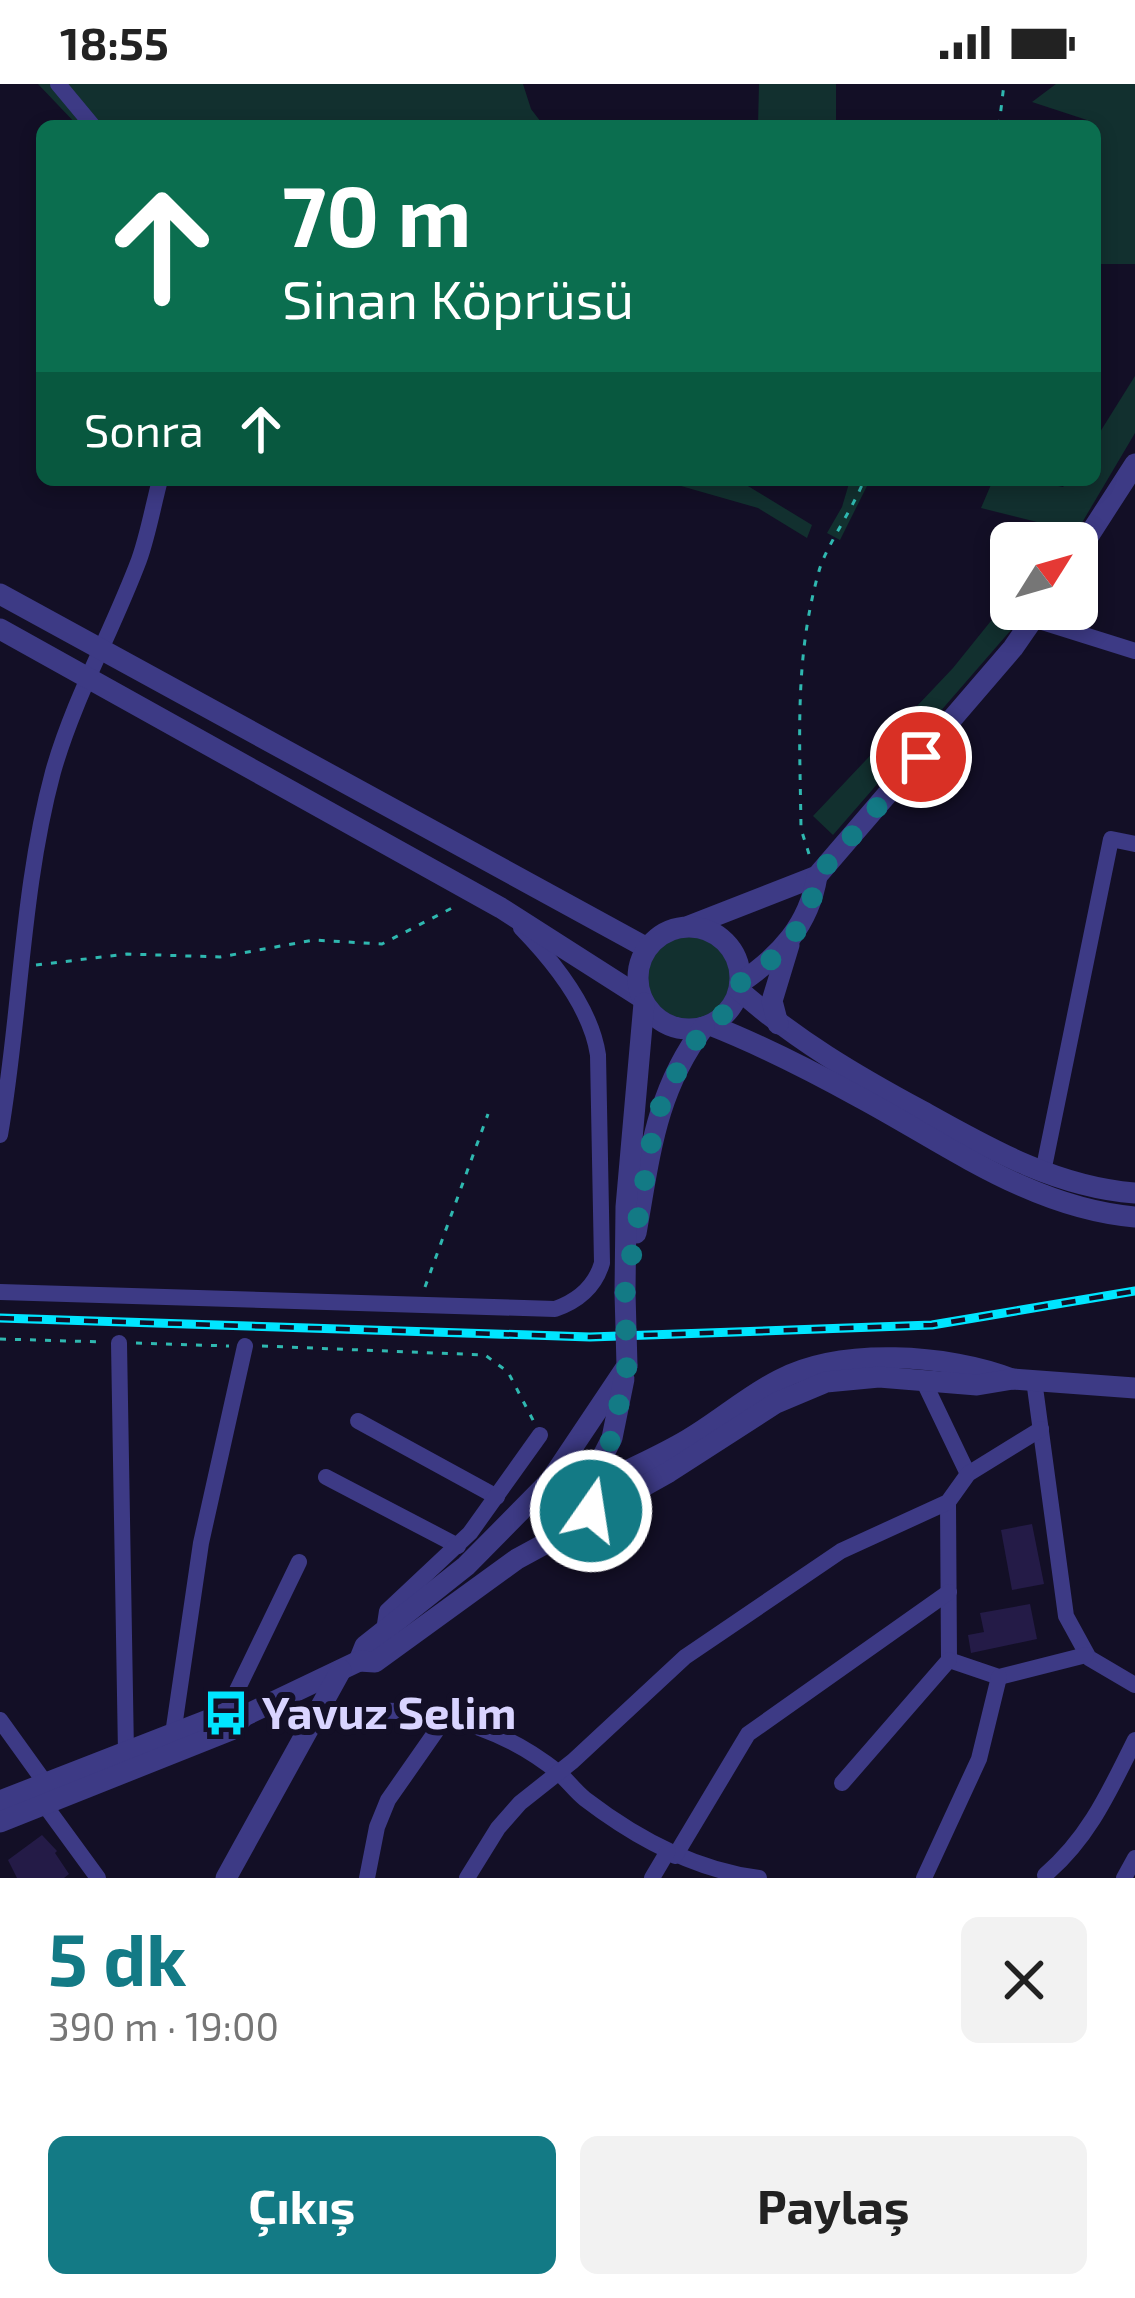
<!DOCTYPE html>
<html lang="tr">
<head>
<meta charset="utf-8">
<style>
  body { margin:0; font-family:"Exo 2",sans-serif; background:#f2f2f2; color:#222; height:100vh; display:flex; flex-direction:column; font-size:45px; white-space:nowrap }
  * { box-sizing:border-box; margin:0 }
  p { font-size:39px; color:#767676 }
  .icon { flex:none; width:66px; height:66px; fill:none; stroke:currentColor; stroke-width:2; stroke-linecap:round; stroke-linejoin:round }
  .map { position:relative; height:1794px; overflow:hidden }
  .details { display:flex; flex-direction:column; background:#fff; flex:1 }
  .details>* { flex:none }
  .banner { position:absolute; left:36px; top:36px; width:1065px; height:366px; border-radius:18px; box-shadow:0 6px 18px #0003; background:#0b6e4f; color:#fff; overflow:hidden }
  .needle { width:78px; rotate:53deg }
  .tools { position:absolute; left:990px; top:438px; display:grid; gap:24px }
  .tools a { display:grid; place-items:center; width:108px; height:108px; border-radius:18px; background:#fff; box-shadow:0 6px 18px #0003; font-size:60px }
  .pin { position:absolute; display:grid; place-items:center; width:102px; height:102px; color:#fff; margin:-51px; border:6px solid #fff; border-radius:50%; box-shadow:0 3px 12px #0007 }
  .me { position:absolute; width:132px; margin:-66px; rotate:13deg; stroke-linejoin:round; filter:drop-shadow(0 0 9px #0008) }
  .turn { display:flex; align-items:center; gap:42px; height:252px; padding:0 48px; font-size:54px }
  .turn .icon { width:156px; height:156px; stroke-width:2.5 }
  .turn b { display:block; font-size:84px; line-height:102px }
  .then { display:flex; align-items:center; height:114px; padding:0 48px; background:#0003; gap:24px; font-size:45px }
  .round { display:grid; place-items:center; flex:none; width:126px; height:126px; border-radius:18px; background:#f2f2f2 }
  .summary { display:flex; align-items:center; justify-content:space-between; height:204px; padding:0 48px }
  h1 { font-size:72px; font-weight:700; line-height:90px; color:#137a85 }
  .primary-button { display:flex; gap:24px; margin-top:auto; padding:24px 48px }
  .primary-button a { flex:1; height:138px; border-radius:18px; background:#137a85; color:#fff; font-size:48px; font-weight:700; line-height:138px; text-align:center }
  .primary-button a+a { background:#f2f2f2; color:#222 }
  .status { display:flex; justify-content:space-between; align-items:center; height:84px; padding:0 60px; background:#fff; direction:ltr }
  .status svg { height:33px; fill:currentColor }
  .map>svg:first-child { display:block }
</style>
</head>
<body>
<div class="status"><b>18:55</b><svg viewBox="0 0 49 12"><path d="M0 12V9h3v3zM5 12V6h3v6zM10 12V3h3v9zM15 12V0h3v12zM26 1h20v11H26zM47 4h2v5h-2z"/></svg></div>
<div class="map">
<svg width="1135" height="1794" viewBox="0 0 1135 1794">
  <rect width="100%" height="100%" fill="#130f26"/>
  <g fill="#12302f">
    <polygon points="38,0 523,0 531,25 544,42 78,42"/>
    <polygon points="759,0 836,0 836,42 758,42"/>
    <polygon points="1056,0 1135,0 1135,180 1095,180 1095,42 1086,42 1087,36 1032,18"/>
    <polygon points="1135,292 1135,349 1070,459 1037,459 1045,440 981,424 993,396 1031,396 1063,403 1068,396 1095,396 1095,356"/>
    <polygon points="660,396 743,399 812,441 807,454 758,424"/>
    <polygon points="850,396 870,396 840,456 827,449 842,423"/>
    <polygon points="1011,512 1011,525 1025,525 1011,546 833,751 813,732 953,584"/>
    <circle cx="689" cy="894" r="41"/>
  </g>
  <g fill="#241b47">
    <polygon points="1032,1440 1044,1500 1012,1506 1001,1446"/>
    <polygon points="1030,1520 1037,1555 971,1569 968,1551 984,1548 980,1529"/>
    <polygon points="42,1751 57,1767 55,1769 69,1790 64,1794 17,1794 8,1776"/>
  </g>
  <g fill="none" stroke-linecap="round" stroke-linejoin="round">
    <g stroke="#2fb8b0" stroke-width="3" stroke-dasharray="6 9" stroke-linecap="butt">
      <polyline points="999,42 1004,0"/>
      <path d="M809,770l-8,-25c-1,-89 -7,-170 18,-258 7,-25 34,-62 45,-91"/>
      <polyline points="36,881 127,870 220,873 314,856 382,860 452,824"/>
      <polyline points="425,1203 488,1030"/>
      <polyline points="0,1255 103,1258"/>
      <polyline points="136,1259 229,1262"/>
      <polyline points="262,1262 485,1271 508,1288 534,1338"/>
    </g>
    <g stroke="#3d3a85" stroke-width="16">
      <polyline points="58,0 93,42"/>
      <polyline points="1033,535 1135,567"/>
      <path d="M0,1051c21,-121 21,-244 53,-363 21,-74 59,-140 86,-212 9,-25 14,-54 21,-80"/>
      <polyline points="1043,1088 1111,755 1135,760"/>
      <path d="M0,1208l555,17c23,-8 40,-22 47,-46l-4,-208c-7,-47 -45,-94 -77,-127"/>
      <polyline points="119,1259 126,1669"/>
      <polyline points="923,1296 968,1390"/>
      <polyline points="1034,1296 1066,1532 1089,1574 1135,1601"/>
      <polyline points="358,1337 497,1413"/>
      <polyline points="326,1393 458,1462"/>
      <polyline points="948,1418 949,1576 999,1593 1086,1571"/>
      <polyline points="384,1547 387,1527 470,1449 540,1351"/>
      <polyline points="226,1629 299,1478"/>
      <path d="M315,1634c86,-19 175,-1 244,55 9,8 16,18 26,26 51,39 109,71 174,79"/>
      <polyline points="0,1636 46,1700"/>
      <polyline points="173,1650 201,1459 245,1262"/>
      <polyline points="842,1699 949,1576"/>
      <polyline points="44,1720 98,1794"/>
      <polyline points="675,1772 748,1650 949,1508"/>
      <path d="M1045,1791c44,-37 65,-85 90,-135"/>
      <polyline points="367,1794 377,1743 388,1716 446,1633"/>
      <polyline points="467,1794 498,1744 520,1719 573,1677 685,1573 841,1467 948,1418 968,1390 1041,1345"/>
      <polyline points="652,1794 668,1767"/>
      <polyline points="924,1794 979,1675 999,1593"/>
      <polyline points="1124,1794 1135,1774"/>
    </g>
    <g stroke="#3d3a85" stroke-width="21">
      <polyline points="1077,470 1135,380"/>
      <polyline points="0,510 647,864"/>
      <polyline points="0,545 501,824 642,914"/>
      <polyline points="689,842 817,792 1013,564 1040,525"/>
      <circle cx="689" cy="894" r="51"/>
      <path d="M740,899c40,-27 69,-58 77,-107"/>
      <path d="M739,906c55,49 118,86 183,121 68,38 134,76 213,82"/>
      <polyline points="778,940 772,917 789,861"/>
      <path d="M710,941c51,20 100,45 149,72 88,47 172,111 276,120"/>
      <path d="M636,1149c14,-77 19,-141 68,-206"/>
      <polyline points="625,1209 626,1123 644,919"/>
      <polyline points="550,1397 627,1282"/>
      <polyline points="587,1403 612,1354 624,1295"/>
      <path d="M589,1407c32,-19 66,-32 98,-51 31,-18 59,-43 92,-60 62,-33 169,-26 233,-1"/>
      <polyline points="541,1411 541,1427 550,1440 574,1443"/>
      <polyline points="587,1434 669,1388 776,1319 826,1298 879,1293 977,1301 1013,1295 1135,1304"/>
      <path d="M359,1577l6,-15 101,-80 84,-85c21,-10 39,0 42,23"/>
      <polyline points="0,1717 226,1629 244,1632"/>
      <polyline points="0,1738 231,1646 244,1632 359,1577 375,1578 517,1475 574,1444"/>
      <polyline points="226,1794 341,1586"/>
    </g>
    <g stroke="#00e5ff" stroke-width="9">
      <polyline id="rail" points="0,1234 590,1253 932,1241 1135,1207"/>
    </g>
    <use href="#rail" stroke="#130f26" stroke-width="4.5" stroke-dasharray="14" stroke-linecap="butt"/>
    <polyline stroke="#3d3a85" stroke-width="21" points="625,1209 627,1282"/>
  </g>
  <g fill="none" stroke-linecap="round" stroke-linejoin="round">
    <polyline stroke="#137a85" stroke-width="21" stroke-dasharray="0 37.8" points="591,1427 587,1403 612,1354 627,1282 625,1209 653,1049 664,1010 704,943 727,928 740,899 769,878 799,844 811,819 817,792 921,673"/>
  </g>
  <defs>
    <g id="bus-bare" transform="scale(3.6)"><path d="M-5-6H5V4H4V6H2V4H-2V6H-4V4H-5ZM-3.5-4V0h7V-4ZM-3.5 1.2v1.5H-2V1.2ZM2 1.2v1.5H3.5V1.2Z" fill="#00e5ff" stroke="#130f26" stroke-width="2.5" paint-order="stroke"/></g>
  </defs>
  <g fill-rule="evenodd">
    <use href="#bus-bare" x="226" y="1629"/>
  </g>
  <g text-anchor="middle" stroke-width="12" stroke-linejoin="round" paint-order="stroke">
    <g font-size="45" font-weight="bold" fill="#d9d4ff" stroke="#130f26" text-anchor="start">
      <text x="262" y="1645">Yavuz Selim</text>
    </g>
  </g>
</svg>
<div class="tools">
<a><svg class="needle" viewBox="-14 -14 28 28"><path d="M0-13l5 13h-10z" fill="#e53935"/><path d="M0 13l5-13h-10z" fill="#767676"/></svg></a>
</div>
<div class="pin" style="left:921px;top:673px;background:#d93025"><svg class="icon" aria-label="arrive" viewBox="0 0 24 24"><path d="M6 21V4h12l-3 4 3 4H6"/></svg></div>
<svg class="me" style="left:591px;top:1427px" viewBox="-20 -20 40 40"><circle r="17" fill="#137a85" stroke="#fff" stroke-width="3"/><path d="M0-11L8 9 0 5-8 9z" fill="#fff"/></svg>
<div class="banner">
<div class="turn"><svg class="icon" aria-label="ahead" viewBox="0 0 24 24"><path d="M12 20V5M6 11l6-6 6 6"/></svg><div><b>70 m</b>Sinan Köprüsü</div></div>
<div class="then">Sonra<svg class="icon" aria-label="ahead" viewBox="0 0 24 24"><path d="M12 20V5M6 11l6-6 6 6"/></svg></div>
</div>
</div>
<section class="details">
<div class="summary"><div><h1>5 dk</h1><p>390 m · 19:00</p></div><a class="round"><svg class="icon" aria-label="close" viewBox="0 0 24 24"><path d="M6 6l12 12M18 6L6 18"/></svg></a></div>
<div class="primary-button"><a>Çıkış</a><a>Paylaş</a></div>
</section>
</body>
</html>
